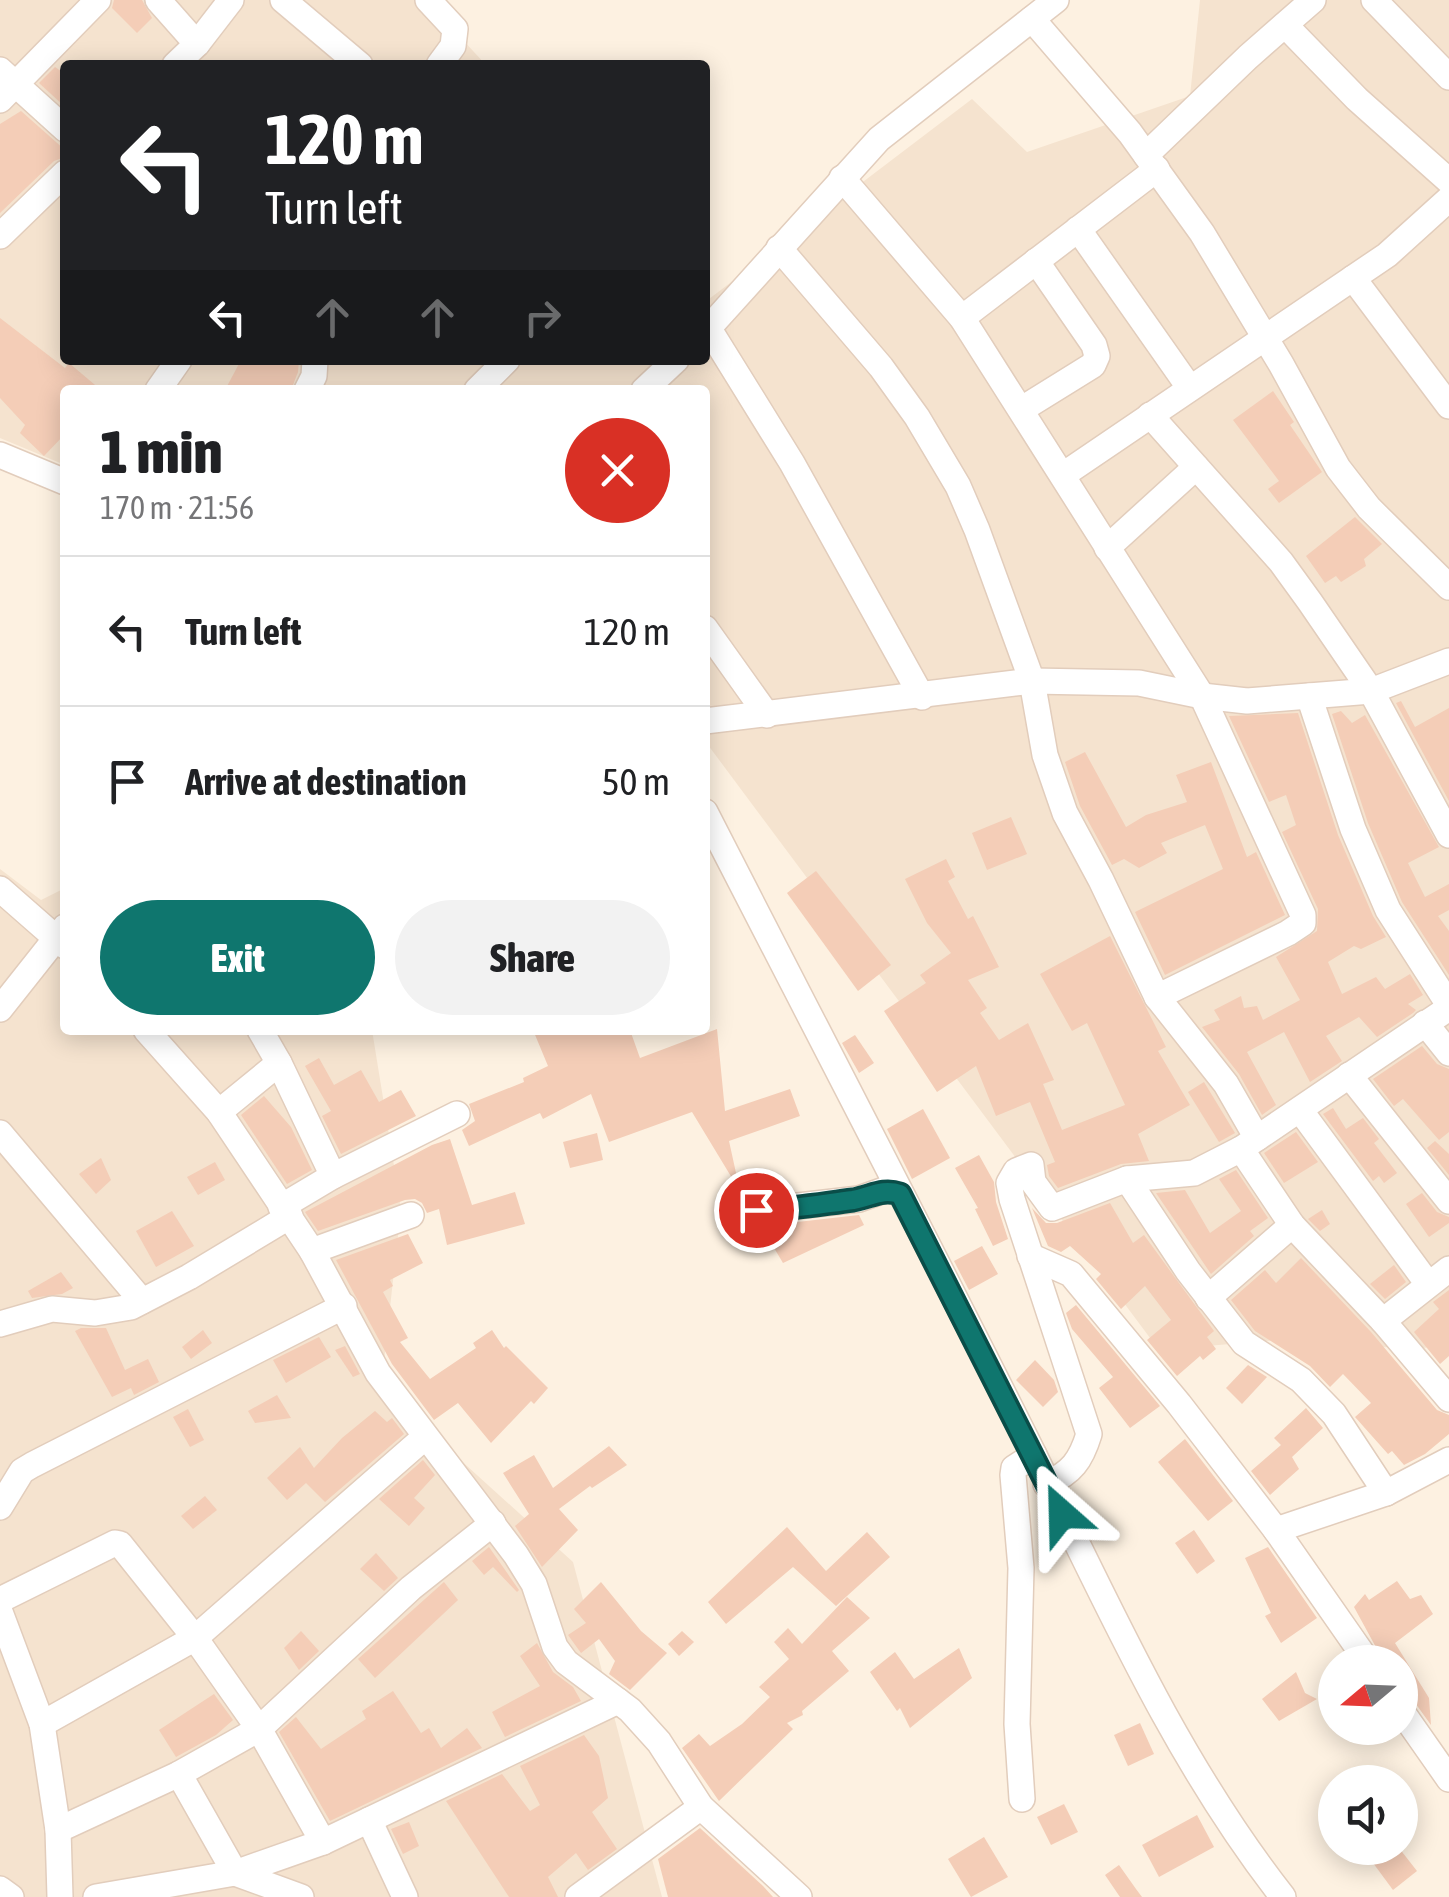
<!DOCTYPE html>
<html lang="en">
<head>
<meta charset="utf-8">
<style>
  body { margin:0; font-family:"Asap Condensed",sans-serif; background:#f2f2f2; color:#202124; height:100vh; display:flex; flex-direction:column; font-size:38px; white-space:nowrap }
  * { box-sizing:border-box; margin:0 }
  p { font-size:32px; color:#757577 }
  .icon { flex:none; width:55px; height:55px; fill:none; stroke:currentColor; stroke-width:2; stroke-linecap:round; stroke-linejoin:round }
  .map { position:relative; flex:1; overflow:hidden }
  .side { position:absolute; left:60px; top:385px; width:650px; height:650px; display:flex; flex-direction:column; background:#fff; border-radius:10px; box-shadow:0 5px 25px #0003 }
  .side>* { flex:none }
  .top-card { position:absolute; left:60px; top:60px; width:650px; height:305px; border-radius:10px; box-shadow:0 5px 25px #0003; background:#202124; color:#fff; overflow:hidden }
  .needle { width:65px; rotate:251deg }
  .fabs { position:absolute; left:1318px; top:1645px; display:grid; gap:20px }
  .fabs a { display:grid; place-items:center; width:100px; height:100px; border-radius:50%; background:#fff; box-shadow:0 5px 25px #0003; font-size:50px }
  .pin { position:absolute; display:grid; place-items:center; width:85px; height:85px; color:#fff; margin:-42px; border:5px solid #fff; border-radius:50%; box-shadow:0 2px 10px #0007 }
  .me { position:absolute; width:110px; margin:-55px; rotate:335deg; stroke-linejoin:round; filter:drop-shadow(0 0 8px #0008) }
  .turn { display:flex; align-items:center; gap:35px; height:210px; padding:0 40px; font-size:45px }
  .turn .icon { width:130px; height:130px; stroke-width:2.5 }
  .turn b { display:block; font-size:70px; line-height:85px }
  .lanes { display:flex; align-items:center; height:95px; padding:0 40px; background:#0003; justify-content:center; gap:50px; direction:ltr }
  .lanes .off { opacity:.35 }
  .round { display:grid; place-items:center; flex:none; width:105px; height:105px; border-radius:52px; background:#f2f2f2 }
  .overview { display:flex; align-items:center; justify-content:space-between; height:170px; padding:0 40px }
  h1 { font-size:60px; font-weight:800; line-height:75px }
  .button { display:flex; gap:20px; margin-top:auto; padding:20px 40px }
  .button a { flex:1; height:115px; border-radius:60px; background:#0f766e; color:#fff; font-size:40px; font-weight:800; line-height:115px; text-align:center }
  .button a+a { background:#f2f2f2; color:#202124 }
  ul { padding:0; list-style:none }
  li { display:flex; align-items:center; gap:30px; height:150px; padding:0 40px; border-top:2px solid #e0e0e0 }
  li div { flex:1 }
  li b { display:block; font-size:38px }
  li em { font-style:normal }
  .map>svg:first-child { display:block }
</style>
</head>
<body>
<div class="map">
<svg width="1449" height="1897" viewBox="0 0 1449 1897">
  <rect width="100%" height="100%" fill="#fdf1e1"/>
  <g fill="#f5e3cf">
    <polygon points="0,0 426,0 486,65 65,65 65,360 621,360 624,363 628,360 705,360 705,302 972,99 1027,152 1190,96 1200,0 1449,0 1449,1348 1377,1347 1301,1338 1159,1350 705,741 705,390 65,390 65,465 0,438"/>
    <polygon points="0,869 41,900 65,888 65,1030 372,1030 401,1209 381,1388 573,1562 662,1897 0,1897"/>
  </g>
  <g fill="#f4cdb7">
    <polygon points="114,0 142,0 152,18 137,33 112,8"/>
    <polygon points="55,67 65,74 63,105 39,83"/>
    <polygon points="21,111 65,150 65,157 54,161 0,213 0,124"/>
    <polygon points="0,318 65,368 69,363 101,390 65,390 65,434 44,456 20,433 25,425 0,398"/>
    <polygon points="241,360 299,360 298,372 291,390 225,390"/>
    <polygon points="1273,391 1294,422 1290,425 1322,472 1279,503 1268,489 1279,481 1233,420"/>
    <polygon points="1355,517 1382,544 1364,559 1366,566 1341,582 1336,576 1325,583 1306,556"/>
    <polygon points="1401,701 1415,727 1449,708 1449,801 1396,703"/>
    <polygon points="1341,711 1352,723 1365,715 1439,847 1408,863 1425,897 1449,884 1449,910 1438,916 1449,931 1449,975 1402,902 1368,823 1332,714"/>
    <polygon points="1298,713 1338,835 1373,916 1386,937 1361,949 1354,946 1328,962 1342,994 1376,977 1385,989 1410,974 1423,995 1408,1004 1416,1010 1413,1013 1377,1037 1359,1017 1326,1036 1342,1061 1310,1082 1284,1032 1247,1052 1276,1105 1262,1115 1239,1074 1202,1027 1220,1020 1214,1010 1241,996 1244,1008 1257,1006 1263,1020 1300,1000 1276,957 1317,931 1318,909 1282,832 1296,825 1286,795 1269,802 1229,716"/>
    <polygon points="1085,752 1126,827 1146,815 1187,802 1176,775 1211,762 1247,857 1256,852 1285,915 1165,975 1135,912 1223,869 1205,825 1161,843 1167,853 1139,868 1124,859 1112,865 1080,806 1065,762"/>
    <polygon points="1011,817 1027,854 987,870 972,833"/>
    <polygon points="946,859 955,877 948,881 968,919 973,916 999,967 968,980 987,1008 980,1013 999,1040 1028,1023 1054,1080 1043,1084 1062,1130 1125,1105 1087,1023 1072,1031 1040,974 1110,936 1166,1047 1158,1051 1190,1105 1138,1134 1149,1161 1121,1164 1058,1188 1049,1176 1047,1165 1055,1162 1030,1102 996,1116 976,1066 937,1092 884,1011 926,983 920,975 951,953 927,923 905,879"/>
    <polygon points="816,871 891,965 858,991 787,893"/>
    <polygon points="717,1029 725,1111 790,1089 800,1116 729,1141 738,1182 735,1183 692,1112 609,1142 591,1094 543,1119 540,1113 469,1146 462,1130 475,1121 469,1104 524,1082 523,1078 548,1066 533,1030 630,1030 640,1058"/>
    <polygon points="855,1035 874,1063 859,1073 842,1043"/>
    <polygon points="1422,1046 1437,1064 1449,1069 1449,1132 1439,1140 1403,1099 1394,1106 1373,1079"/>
    <polygon points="319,1058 334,1085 361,1070 379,1102 401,1090 416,1116 341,1154 322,1116 331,1111 305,1066"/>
    <polygon points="1204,1082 1235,1133 1219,1142 1188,1092"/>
    <polygon points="264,1096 291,1127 312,1170 287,1184 241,1115"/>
    <polygon points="1333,1108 1346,1129 1363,1118 1379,1139 1374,1143 1397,1173 1384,1183 1379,1176 1373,1181 1323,1114"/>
    <polygon points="923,1109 950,1158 912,1179 887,1129"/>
    <polygon points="1296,1132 1318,1162 1284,1183 1264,1153"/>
    <polygon points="597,1133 603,1160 570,1168 563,1142"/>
    <polygon points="450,1139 472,1205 515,1192 525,1224 447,1245 439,1209 427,1213 422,1203 415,1199 405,1200 318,1231 305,1212 432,1145"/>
    <polygon points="1435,1141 1449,1154 1449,1175 1427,1148"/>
    <polygon points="979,1155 994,1182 996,1202 1008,1239 993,1246 975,1209 978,1208 955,1168"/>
    <polygon points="101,1158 111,1180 96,1194 79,1174"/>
    <polygon points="215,1162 225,1180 198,1195 187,1177"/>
    <polygon points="1236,1170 1268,1218 1250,1231 1254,1236 1211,1274 1156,1193 1185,1190 1210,1233 1241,1211 1219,1179"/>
    <polygon points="1422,1193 1437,1212 1449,1217 1449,1223 1429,1237 1406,1204"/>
    <polygon points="1110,1203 1133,1243 1144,1235 1214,1331 1207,1337 1216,1349 1203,1360 1200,1356 1177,1376 1147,1340 1171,1320 1145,1286 1121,1309 1096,1279 1101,1274 1070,1246 1061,1252 1048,1246 1032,1208 1046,1223 1057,1223"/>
    <polygon points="1322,1210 1330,1224 1320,1231 1308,1219"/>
    <polygon points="172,1211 194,1246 156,1267 136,1231"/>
    <polygon points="859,1215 864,1225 783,1263 761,1226"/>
    <polygon points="408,1234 423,1263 390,1280 393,1286 383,1292 408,1338 400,1342 430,1379 476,1348 473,1343 492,1330 504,1348 506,1346 548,1388 534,1404 531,1401 491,1443 458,1403 434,1420 392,1364 336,1260"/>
    <polygon points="982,1246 998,1274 969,1290 954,1261"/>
    <polygon points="1301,1258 1371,1332 1437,1410 1449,1415 1449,1434 1425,1454 1404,1465 1392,1451 1388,1454 1355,1417 1371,1403 1343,1374 1330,1387 1310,1366 1255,1331 1231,1300 1265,1270 1276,1283"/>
    <polygon points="1394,1265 1406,1282 1385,1299 1370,1284"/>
    <polygon points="61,1272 73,1288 62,1294 32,1298 28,1291"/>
    <polygon points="1449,1290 1449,1356 1440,1364 1414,1332 1439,1309 1433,1302"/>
    <polygon points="1076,1305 1160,1406 1130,1428 1099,1388 1113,1377 1072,1329 1066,1313"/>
    <polygon points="81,1328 106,1328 125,1370 148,1359 159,1382 134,1395 131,1388 112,1397 75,1331"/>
    <polygon points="203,1330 212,1343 191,1359 182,1347"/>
    <polygon points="319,1337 331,1357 286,1383 273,1360"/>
    <polygon points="345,1346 360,1374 353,1377 335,1350"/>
    <polygon points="1035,1360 1054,1380 1058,1392 1043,1407 1016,1380"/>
    <polygon points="1248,1365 1267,1377 1242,1404 1226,1388"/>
    <polygon points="277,1395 291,1418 255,1423 248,1411"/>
    <polygon points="1306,1408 1323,1428 1292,1457 1299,1469 1270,1495 1251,1471 1281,1445 1274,1438"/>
    <polygon points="188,1409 204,1440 190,1447 173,1417"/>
    <polygon points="375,1411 387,1422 392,1418 404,1434 325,1502 306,1483 287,1500 267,1478 300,1447 314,1468 342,1438"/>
    <polygon points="1185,1439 1233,1501 1208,1521 1158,1462"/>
    <polygon points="609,1446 627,1465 592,1488 590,1486 559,1509 578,1530 542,1567 515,1526 529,1514 503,1473 534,1455 553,1488"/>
    <polygon points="423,1460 435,1475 414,1498 425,1508 409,1526 379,1499"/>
    <polygon points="205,1496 217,1510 193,1529 181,1516"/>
    <polygon points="787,1527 826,1571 867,1532 890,1557 836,1606 793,1567 726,1624 708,1602"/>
    <polygon points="1194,1530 1215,1561 1197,1574 1175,1543"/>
    <polygon points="489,1547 519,1590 517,1592 493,1567 484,1575 472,1561"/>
    <polygon points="1268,1547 1317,1618 1281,1643 1265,1616 1271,1613 1245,1558"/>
    <polygon points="376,1553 398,1578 384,1591 360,1569"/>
    <polygon points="1397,1581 1410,1599 1421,1595 1433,1614 1395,1643 1429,1698 1431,1725 1413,1700 1400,1688 1400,1662 1384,1662 1354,1607 1365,1594 1369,1600"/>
    <polygon points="444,1582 458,1600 375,1678 358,1659"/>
    <polygon points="601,1582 641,1631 667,1653 630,1690 609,1674 615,1661 599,1639 581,1653 568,1635 586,1623 574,1609"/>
    <polygon points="847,1597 870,1618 832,1651 849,1671 802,1711 803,1715 787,1723 793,1729 719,1801 682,1748 699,1734 710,1746 742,1724 770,1697 759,1687 789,1659 774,1642 788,1628 802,1644"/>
    <polygon points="301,1631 319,1651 299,1670 284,1648"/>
    <polygon points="682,1631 694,1642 679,1656 668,1644"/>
    <polygon points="537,1643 553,1672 573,1687 581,1701 505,1737 492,1712 540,1686 520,1656"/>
    <polygon points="959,1648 972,1678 910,1728 900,1708 897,1711 870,1672 895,1652 914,1679"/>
    <polygon points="1296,1672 1305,1693 1317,1699 1279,1721 1262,1699"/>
    <polygon points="393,1691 421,1733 429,1728 441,1748 467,1728 482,1748 330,1821 279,1732 296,1717 321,1749 366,1719 362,1711"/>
    <polygon points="214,1694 233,1720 216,1735 176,1757 159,1730"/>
    <polygon points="1140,1723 1154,1754 1128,1766 1114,1735"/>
    <polygon points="584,1735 599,1756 608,1798 592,1812 617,1849 588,1870 576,1853 548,1877 558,1897 509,1897 446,1801 502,1774 530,1811 540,1805 520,1766"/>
    <polygon points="1064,1804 1078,1832 1051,1845 1037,1817"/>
    <polygon points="1197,1815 1214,1847 1159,1877 1142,1845"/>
    <polygon points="409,1822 419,1846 403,1854 391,1829"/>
    <polygon points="700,1828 763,1886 773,1897 668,1897 658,1859"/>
    <polygon points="984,1837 1008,1877 971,1897 948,1859"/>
    <polygon points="1362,1848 1399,1848 1417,1871 1393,1890"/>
    <polygon points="1119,1865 1136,1889 1142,1897 1120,1897 1105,1875"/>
  </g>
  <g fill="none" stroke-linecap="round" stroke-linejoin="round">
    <g stroke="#e2cdbc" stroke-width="28">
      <g id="minor">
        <polyline points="158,0 197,44"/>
        <polyline points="283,0 360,65"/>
        <polyline points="428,0 455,29 453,46 439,65"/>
        <polyline points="1374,0 1449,77"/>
        <polyline points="1032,19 1130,133 1202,233 1281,364 1338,468 1369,508 1449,587"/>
        <polyline points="1285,25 1357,99 1449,181"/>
        <polyline points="175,65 197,44 231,0"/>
        <polyline points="0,70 65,129"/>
        <polyline points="0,100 98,0"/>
        <polyline points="1146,155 1248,57 1313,0"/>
        <polyline points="842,178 962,318 1202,696 1303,915 1303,923 1288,933 1157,997"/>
        <polyline points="1078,229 1189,387"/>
        <polyline points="0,236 65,173"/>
        <polyline points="779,248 881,367 917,417 958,486 977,530 1032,681 1045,755 1065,813 1101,880 1157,997 1226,1084 1257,1138"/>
        <polyline points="1353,278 1449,406"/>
        <polyline points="962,318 1157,169"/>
        <polyline points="709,329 792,463 922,697"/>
        <polyline points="705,332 879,139 1056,0"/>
        <polyline points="158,390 179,360"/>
        <polyline points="307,390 314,376 315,360"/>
        <polyline points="477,390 507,360"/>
        <polyline points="644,390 676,360"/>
        <polyline points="1022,409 1093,365 1097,356 1094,345 1036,261"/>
        <polyline points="1150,415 1281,562 1310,602 1371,691 1449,835"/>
        <polyline points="0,455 65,482"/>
        <polyline points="1063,475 1387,255 1449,199"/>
        <polyline points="1107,548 1196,467"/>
        <polyline points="705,628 767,715"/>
        <polyline points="1309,696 1353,829 1388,910 1449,1005"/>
        <polyline points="705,721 1032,681 1139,683 1202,696 1247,701 1371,691 1449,661"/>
        <path d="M705,812c109,213 220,425 327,639 75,152 145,311 251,446"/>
        <polyline points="0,889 65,946"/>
        <polyline points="0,1009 65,927"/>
        <polyline points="1425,1023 1449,1053"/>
        <polyline points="146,1030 219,1112 312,1251 378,1373 516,1555 534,1584 555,1647 566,1662 630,1710 659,1742 701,1807 799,1897"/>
        <polyline points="260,1030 279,1063 333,1176"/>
        <polyline points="1349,1075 1449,1201"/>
        <polyline points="1300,1110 1428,1284"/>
        <polyline points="219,1112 279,1063"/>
        <polyline points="0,1133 142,1301"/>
        <polyline points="1241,1149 1292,1225 1383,1321 1449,1399"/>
        <polyline points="1127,1179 1188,1271 1244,1343 1301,1380 1334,1414 1386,1493"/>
        <polyline points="281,1207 333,1176 457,1114"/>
        <polyline points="744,1212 859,1199 887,1189 900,1193"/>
        <polyline points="312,1251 411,1215"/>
        <polyline points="1030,1256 1071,1274 1179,1404 1276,1530 1368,1662"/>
        <polyline points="1208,1298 1292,1225"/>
        <polyline points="1383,1321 1449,1269"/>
        <polyline points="0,1324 52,1309 95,1313 131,1307 189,1277 290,1216"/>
        <path d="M1046,1484c26,-11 35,-24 43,-50l-77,-235 -3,-16 7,-12 15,-6 2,17 19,26 75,-29 67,-6 47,-24 208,-141"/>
        <polyline points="0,1507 22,1471 32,1465 344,1306"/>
        <polyline points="1276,1530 1386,1493 1449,1460"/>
        <polyline points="0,1600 115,1543 120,1544 195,1638 259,1729 323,1842"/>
        <polyline points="0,1612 42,1724 58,1830 60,1897"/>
        <polyline points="1400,1709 1449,1779"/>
        <polyline points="42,1724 195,1638 425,1437"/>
        <polyline points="179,1774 235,1873 301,1897"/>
        <polyline points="1022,1799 1017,1724 1021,1568 1013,1475 1014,1468 1034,1455"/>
        <polyline points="369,1820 405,1897"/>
        <polyline points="58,1830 179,1774 259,1729 411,1588 493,1523"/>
        <polyline points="0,1889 11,1897"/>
        <polyline points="96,1897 235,1873 323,1842 618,1701"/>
        <polyline points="578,1897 701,1807"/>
      </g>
    </g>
    <use href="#minor" stroke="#fff" stroke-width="25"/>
  </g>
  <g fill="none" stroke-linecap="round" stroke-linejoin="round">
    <g stroke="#0a4d48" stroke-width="25">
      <path id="route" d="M756,1210c33,0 65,-6 97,-10 18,-3 29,-12 47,-6l162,320"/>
    </g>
    <use href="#route" stroke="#0f766e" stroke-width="18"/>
  </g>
</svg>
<div class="fabs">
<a><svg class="needle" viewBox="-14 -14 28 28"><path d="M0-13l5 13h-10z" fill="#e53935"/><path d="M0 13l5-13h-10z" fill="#757577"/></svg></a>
<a><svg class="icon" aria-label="sound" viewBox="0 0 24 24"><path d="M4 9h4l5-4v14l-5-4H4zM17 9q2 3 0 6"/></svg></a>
</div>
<div class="pin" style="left:756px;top:1210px;background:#d93025"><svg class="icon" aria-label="arrive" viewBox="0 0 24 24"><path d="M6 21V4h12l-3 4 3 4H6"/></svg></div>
<svg class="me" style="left:1062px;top:1514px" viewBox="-20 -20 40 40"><path d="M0-17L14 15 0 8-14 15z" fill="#0f766e" stroke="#fff" stroke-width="4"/></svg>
<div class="top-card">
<div class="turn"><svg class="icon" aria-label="left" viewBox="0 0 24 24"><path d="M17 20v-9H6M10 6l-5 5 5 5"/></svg><div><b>120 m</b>Turn left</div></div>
<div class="lanes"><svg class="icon" aria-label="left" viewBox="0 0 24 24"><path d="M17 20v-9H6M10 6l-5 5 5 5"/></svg><svg class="icon off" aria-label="ahead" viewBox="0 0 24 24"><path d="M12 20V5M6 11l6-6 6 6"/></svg><svg class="icon off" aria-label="ahead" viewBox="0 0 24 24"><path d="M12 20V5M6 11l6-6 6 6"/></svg><svg class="icon off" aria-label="right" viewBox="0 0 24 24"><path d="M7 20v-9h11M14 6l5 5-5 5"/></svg></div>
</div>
<section class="side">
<div class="overview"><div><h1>1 min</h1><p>170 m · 21:56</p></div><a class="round" style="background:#d93025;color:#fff"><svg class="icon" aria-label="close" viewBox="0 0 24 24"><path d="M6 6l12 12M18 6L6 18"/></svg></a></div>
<ul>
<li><svg class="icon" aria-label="left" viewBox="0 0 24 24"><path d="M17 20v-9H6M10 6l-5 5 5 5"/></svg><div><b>Turn left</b></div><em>120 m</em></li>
<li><svg class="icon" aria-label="arrive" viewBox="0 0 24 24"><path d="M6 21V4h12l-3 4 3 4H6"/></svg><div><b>Arrive at destination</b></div><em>50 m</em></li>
</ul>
<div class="button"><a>Exit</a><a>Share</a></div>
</section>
</div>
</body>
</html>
